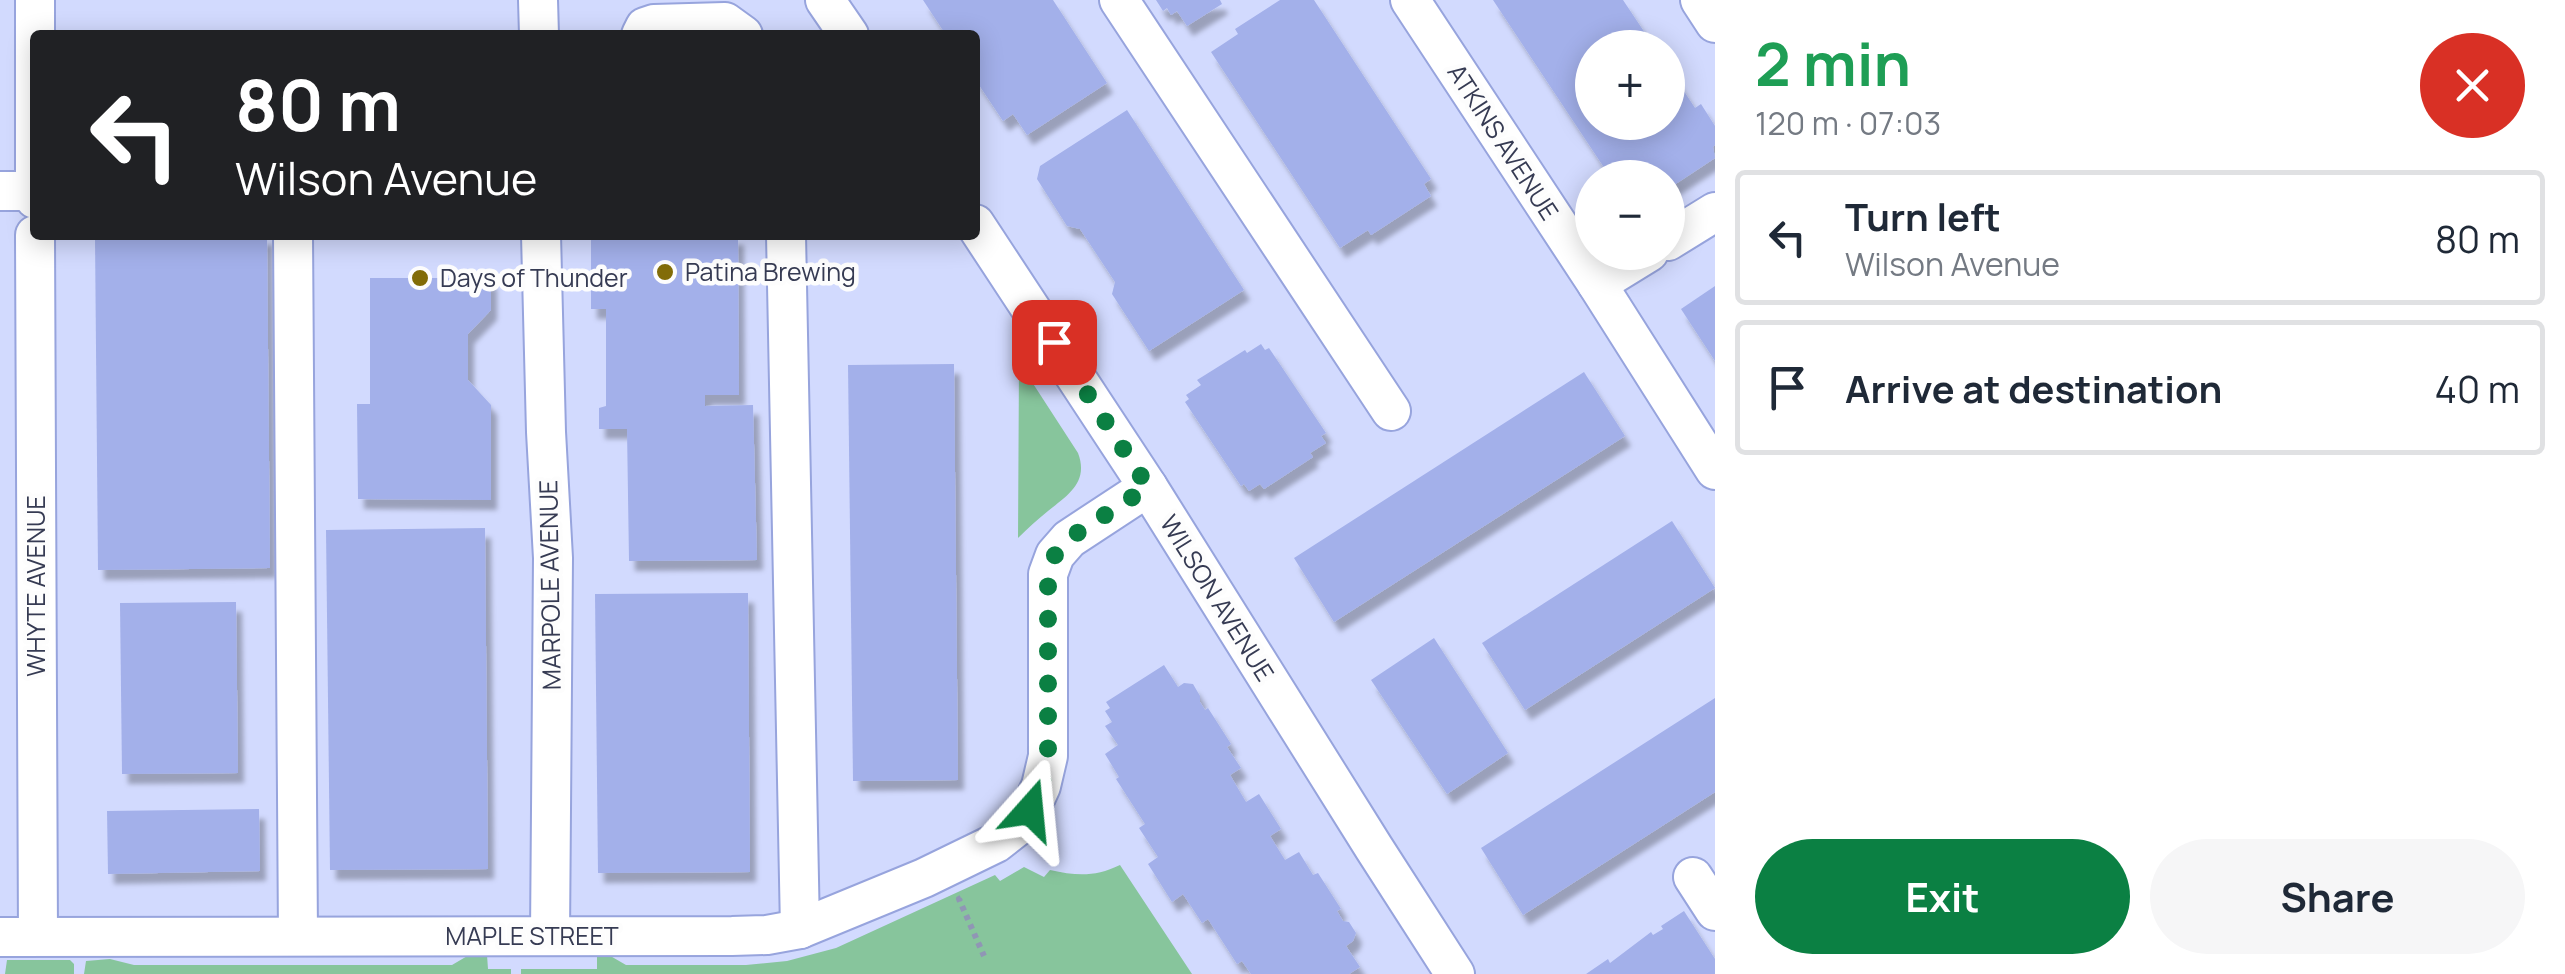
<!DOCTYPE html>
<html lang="en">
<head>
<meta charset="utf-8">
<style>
  body { margin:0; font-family:Manrope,sans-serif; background:#f6f6f7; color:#1f2937; height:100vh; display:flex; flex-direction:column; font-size:38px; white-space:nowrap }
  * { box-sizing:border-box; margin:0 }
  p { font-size:32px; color:#747a83 }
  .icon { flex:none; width:55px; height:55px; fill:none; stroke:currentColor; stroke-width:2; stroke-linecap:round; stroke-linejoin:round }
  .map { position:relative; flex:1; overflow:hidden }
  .details { display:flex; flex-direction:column; background:#fff; width:850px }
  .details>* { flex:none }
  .banner { position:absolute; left:30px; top:30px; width:950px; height:210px; border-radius:10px; box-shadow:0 5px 25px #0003; background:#202124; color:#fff; overflow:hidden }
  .controls { position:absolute; left:1575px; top:30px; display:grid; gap:20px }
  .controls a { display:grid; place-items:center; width:110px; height:110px; border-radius:50%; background:#fff; box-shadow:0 5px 25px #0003; font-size:50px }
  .pin { position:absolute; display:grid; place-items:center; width:85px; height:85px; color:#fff; margin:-42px; border-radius:20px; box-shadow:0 5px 15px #0006 }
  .me { position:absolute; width:110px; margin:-55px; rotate:18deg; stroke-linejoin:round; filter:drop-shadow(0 0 8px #0008) }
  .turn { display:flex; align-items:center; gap:35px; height:210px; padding:0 40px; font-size:45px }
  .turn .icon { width:130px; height:130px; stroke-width:2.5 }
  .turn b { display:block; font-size:70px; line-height:85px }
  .round { display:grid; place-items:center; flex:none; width:105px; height:105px; border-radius:52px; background:#f6f6f7 }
  .summary { display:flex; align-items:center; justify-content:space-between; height:170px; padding:0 40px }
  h1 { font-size:60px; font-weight:700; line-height:75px; color:#1e9e55 }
  .action { display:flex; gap:20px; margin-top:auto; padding:20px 40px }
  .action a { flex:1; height:115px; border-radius:60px; background:#0b8043; color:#fff; font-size:40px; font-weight:700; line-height:115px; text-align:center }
  .action a+a { background:#f6f6f7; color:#1f2937 }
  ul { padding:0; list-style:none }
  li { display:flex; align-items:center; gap:30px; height:135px; margin:0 20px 15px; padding:0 20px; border:5px solid #e0e1e3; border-radius:10px }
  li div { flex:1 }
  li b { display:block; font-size:38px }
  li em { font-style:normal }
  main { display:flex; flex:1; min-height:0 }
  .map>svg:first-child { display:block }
</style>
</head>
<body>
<main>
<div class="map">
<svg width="1715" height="974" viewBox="0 0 1715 974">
  <defs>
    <filter id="shadow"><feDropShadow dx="6" dy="10" stdDeviation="2.5" flood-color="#0004"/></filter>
  </defs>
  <rect width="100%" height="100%" fill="#d2dafe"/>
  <g fill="#87c59c">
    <path d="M1019,362l59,91c11,29 -10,42 -30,58 -10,8 -20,17 -30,27z"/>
    <path d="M1120,865l72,109h-671v-5h76v-14l10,-1 19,11h120l41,-4 49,-13 159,-73 5,6 24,-14 20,10 6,-7c27,6 45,7 70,-5z"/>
    <polygon points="469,955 487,955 488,969 511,969 511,974 84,974 86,961 110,959 134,965 452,965"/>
    <polygon points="7,960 70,960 74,964 74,974 5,974"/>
  </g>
  <g fill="#a3b0ea" filter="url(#shadow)">
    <polygon points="923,0 1053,0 1107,83 1027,135 1013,114 1003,121 975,79 975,35 946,35"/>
    <polygon points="1156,0 1220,0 1222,4 1187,26 1177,11 1171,15 1167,8 1163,11"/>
    <polygon points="1280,0 1314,0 1431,179 1424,184 1431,196 1371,235 1368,230 1340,248 1211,52 1238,34 1235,29"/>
    <polygon points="1493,0 1623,0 1655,48 1592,48 1592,122 1668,122 1668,67 1695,108 1701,104 1715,126 1715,145 1713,147 1715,158 1668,189 1668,178 1611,178"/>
    <polygon points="1127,110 1244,290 1149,351 1112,294 1115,282 1080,229 1067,226 1037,179 1040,166"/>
    <polygon points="267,235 270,568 98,570 95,237"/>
    <polygon points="591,235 738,235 739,395 705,395 705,406 753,405 757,560 629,561 627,429 599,429 599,408 606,406 606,309 591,309"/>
    <polygon points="370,278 491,278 491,310 468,334 468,380 491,405 491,500 358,499 357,404 370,404"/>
    <polygon points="1715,286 1715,361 1681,309"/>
    <polygon points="1261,344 1265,350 1269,348 1326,433 1321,436 1326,443 1310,453 1313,457 1264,489 1260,484 1249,491 1244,484 1241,486 1185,402 1189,399 1186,395 1201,385 1197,380 1245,350 1247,353"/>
    <polygon points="954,364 958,780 853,781 848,365"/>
    <polygon points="1584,372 1625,436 1334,622 1294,558"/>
    <polygon points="1672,521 1715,588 1525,710 1482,643"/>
    <polygon points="485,528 488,869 330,870 326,530"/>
    <polygon points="748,593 750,872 598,873 595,594"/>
    <polygon points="236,602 238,773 122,774 120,603"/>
    <polygon points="1434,638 1508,753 1447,794 1371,680"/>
    <polygon points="1164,665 1178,687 1184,683 1193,684 1200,696 1200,702 1205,710 1208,708 1231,744 1227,747 1241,768 1230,775 1246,802 1259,794 1281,829 1270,836 1285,860 1299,852 1313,875 1318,873 1341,909 1337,911 1343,921 1349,922 1356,933 1353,941 1346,946 1360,967 1349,974 1251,974 1242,961 1237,964 1208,919 1202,923 1183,894 1172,902 1148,864 1158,857 1139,828 1145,824 1116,779 1119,777 1105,754 1118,745 1105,726 1112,722 1105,711 1110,708 1106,702"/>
    <polygon points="1715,698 1715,792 1523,915 1481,848"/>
    <polygon points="259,809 260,871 108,874 107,811"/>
    <polygon points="1684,911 1715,959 1715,974 1586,974 1608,959 1610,963 1651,932 1653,935 1663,929 1661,926"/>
  </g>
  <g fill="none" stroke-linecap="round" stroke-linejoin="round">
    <g stroke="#97a4dd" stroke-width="42">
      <g id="minor">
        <polyline points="35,0 35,199"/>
        <polyline points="538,0 539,35"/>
        <polyline points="825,0 849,35"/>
        <polyline points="1119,0 1391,411"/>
        <polyline points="1410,0 1597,284 1715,470"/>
        <polyline points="1700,0 1715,23"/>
        <polyline points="641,35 645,27 654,24 725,22 743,35"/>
        <polyline points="0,191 35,191"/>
        <polyline points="975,224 1148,487 1374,848 1455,974"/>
        <polyline points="35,235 38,936"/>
        <polyline points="293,235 298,936"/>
        <polyline points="541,235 546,432 553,558 550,936"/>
        <polyline points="786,235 800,929"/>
        <polyline points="1668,241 1715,212"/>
        <polyline points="1597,284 1649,252"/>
        <polyline points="1693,877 1715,911"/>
        <polyline points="0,937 732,936 767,935 800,929 924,878 996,843 1019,825 1030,810 1041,786 1048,756 1048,574 1055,555 1069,539 1148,487"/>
      </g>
    </g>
    <polyline stroke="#9096b5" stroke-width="6" stroke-dasharray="5 5" stroke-linecap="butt" points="961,898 959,899 984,956"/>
    <use href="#minor" stroke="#fff" stroke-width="38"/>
  </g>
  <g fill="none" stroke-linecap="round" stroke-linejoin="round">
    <polyline stroke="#0b8043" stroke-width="18" stroke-dasharray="0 32.4" points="1030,810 1041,786 1048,756 1048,574 1055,555 1068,539 1148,487 1054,342"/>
  </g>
  <g fill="#826c08" stroke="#fdfdfd" stroke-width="4">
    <circle cx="665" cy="272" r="10"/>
    <circle cx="420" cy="278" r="10"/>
  </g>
  <g text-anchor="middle" stroke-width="9" stroke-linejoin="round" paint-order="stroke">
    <g font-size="25" fill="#363b53" stroke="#fdfdfd">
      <text transform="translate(1503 142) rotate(57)" y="9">ATKINS AVENUE</text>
      <text transform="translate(550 585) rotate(-91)" y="9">MARPOLE AVENUE</text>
      <text transform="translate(36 586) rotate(-90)" y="9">WHYTE AVENUE</text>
      <text transform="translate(1217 598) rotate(58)" y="9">WILSON AVENUE</text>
      <text x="532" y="945">MAPLE STREET</text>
    </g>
    <g font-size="25" fill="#363b53" stroke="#fdfdfd" text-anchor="start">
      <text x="685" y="281">Patina Brewing</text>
      <text x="440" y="287">Days of Thunder</text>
    </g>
  </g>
</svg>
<div class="controls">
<a>+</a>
<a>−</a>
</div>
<div class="pin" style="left:1054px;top:342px;background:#d93025"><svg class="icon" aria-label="arrive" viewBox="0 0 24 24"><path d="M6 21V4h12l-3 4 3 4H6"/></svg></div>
<svg class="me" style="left:1030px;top:810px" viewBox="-20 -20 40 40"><path d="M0-17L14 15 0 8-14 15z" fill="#0b8043" stroke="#fff" stroke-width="4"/></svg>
<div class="banner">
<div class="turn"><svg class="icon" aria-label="left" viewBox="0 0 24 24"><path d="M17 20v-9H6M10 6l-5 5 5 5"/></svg><div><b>80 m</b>Wilson Avenue</div></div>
</div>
</div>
<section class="details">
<div class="summary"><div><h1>2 min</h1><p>120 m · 07:03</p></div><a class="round" style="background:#d93025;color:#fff"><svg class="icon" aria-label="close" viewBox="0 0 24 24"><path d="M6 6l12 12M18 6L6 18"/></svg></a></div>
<ul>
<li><svg class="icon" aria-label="left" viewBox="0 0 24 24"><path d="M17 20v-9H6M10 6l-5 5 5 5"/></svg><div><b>Turn left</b><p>Wilson Avenue</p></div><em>80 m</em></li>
<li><svg class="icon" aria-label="arrive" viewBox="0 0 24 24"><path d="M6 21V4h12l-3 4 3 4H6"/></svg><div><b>Arrive at destination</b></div><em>40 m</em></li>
</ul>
<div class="action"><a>Exit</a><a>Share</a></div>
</section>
</main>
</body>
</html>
